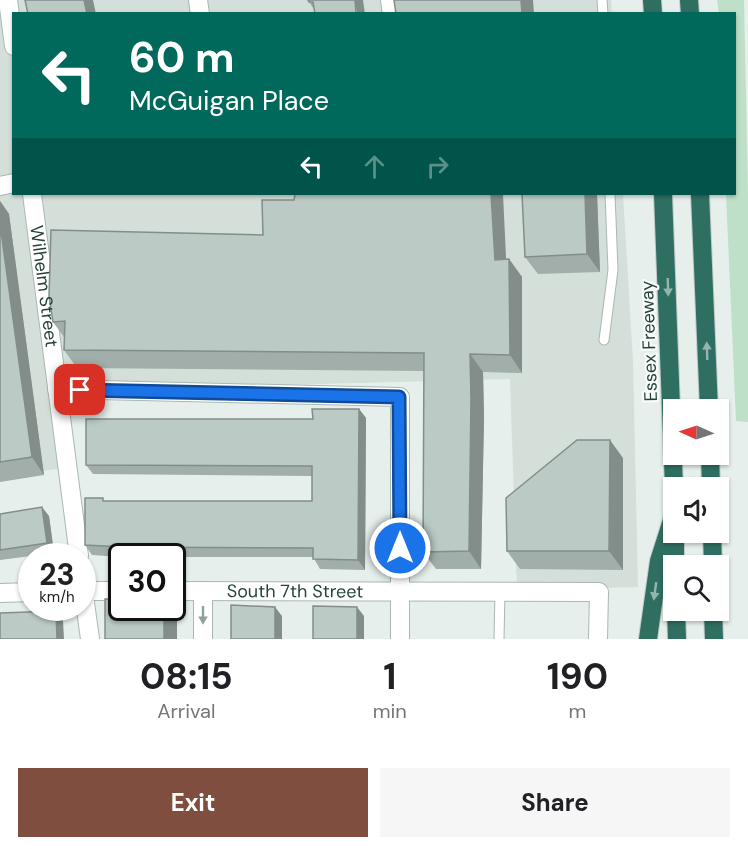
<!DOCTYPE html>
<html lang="en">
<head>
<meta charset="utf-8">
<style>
  body { margin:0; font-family:"DM Sans",sans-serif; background:#f6f6f6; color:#202124; height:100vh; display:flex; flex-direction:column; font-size:22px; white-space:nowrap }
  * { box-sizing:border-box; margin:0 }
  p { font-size:20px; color:#757577 }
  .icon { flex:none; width:33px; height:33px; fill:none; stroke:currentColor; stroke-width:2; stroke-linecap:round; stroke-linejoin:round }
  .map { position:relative; height:639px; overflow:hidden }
  .side { display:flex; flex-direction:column; background:#fff; flex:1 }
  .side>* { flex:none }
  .banner { position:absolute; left:12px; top:12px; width:724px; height:183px; border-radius:0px; box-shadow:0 2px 4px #0004; background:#00695c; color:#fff; overflow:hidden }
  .needle { width:39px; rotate:273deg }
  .tools { position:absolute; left:663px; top:399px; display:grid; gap:12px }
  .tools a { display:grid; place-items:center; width:66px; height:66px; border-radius:0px; background:#fff; box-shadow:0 2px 4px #0004; font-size:30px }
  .speed { position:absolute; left:18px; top:543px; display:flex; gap:12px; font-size:30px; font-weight:700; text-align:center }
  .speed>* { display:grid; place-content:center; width:78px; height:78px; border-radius:50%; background:#fff; box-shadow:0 2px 4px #0004; line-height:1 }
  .speed small { font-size:15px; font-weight:400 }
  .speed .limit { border:3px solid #111; border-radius:9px; background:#fff; color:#111 }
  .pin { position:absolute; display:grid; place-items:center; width:51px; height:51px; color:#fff; margin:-26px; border-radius:12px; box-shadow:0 3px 9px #0006 }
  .me { position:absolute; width:66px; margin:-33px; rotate:0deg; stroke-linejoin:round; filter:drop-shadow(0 0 4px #0008) }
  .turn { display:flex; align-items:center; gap:21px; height:126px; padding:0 18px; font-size:27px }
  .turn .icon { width:78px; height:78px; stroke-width:2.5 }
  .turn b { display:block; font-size:42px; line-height:51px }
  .lanes { display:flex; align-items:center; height:57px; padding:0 18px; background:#0003; justify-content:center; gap:30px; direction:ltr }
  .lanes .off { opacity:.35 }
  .eta { display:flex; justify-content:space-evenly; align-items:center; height:102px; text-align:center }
  .eta b { font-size:36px; font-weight:700; line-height:42px }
  .primary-button { display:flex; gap:12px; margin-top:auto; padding:12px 18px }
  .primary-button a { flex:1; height:69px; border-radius:0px; background:#7f4e3f; color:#fff; font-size:24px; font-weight:700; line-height:69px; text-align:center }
  .primary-button a+a { background:#f6f6f6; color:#202124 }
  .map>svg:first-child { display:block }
</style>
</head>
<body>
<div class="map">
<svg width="748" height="639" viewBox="0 0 748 639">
  <rect width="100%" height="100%" fill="#e6efeb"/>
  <polygon fill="#d4dfda" points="0,0 611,0 612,13 14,14 14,194 623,194 633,361 638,587 517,590 510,379 53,391 65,468 0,476"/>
  <polygon fill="#bfe0c8" points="717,0 744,0 748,191 748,422 736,421 726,194 735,194 735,14 719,13"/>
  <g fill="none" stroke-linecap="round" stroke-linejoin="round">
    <g stroke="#a8b8b2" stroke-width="11">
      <g id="service">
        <polyline points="602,0 603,14"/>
        <polyline points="604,340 613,270 610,194"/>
        <polyline points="499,639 500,592"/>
      </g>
    </g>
    <g stroke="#a8b8b2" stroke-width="20">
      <g id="minor">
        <polyline points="8,0 14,46"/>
        <polyline points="198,0 200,14"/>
        <polyline points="390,0 392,14"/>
        <polyline points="0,186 14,183"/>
        <path id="s1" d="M32,194l47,362"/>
        <polyline points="57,389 400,397 400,639"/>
        <polyline points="82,581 90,639"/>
        <polyline points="82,591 122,591"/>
        <path id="s2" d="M172,591l427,1 -1,47"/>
        <polyline points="0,593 32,592"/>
        <polyline points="203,639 203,591"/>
      </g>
    </g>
    <g stroke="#c2cac8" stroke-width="20">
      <g id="motorway">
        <polyline points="652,0 653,14"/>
        <polyline points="689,0 690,14"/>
        <polyline points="663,194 674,488"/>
        <polyline points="700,194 709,410"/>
        <polyline points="710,454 711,488"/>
        <polyline points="675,532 675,566"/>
        <polyline points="712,532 713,566"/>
        <polyline points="676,610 677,639"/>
        <polyline points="713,610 714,639"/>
        <polyline points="648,639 659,561 674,514"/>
      </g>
    </g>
    <use href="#service" stroke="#fff" stroke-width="9"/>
    <use href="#minor" stroke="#fff" stroke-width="18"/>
    <use href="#motorway" stroke="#2f6f62" stroke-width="18"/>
  </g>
  <g fill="#a1aea9">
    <polygon points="363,0 315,11 309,2"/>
    <polygon points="597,194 600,272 538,274 525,257"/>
    <polygon points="0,201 9,214 44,475 0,482"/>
    <polygon points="509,259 522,277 522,373 483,372 484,417 481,569 436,569 423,552 424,371 77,368 64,350 64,337 53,322"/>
    <polygon points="359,409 366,418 365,570 320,569 313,557 122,557 92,555 85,545 105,501 312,501 312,476 93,474 86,465 313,419"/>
    <polygon points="623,458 623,570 520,569 507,551"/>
    <polygon points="0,514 49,516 54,553 0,560"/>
  </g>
  <g fill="#838d89">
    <polygon points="84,0 93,0 96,14 87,14"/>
    <polygon points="355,0 363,0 365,14 357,14"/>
    <polygon points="521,0 533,0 534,14 522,14"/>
    <polygon points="491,194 503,194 507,278 495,260"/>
    <polygon points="585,194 597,194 600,272 587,254"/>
    <polygon points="0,201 9,214 44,475 32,457 0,224"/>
    <polygon points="509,259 522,277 522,373 510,355"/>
    <polygon points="470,354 483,372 484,417 481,569 469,551"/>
    <polygon points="359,409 366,418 365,570 358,560"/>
    <polygon points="610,440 623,458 623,570 609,551"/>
    <polygon points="42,507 49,516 54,553 47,543"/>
    <polygon points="275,607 282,616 282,639 275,639"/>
    <polygon points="357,607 364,616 364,639 357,639"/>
    <polygon points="164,608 170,608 177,617 177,639 164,639"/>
    <polygon points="56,611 63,621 64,639 57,639"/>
  </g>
  <g fill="#bbcac4" stroke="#838d89" stroke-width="1.5">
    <polygon points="25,0 84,0 87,14 28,14"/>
    <polygon points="308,0 355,0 356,13 315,14 313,2 309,2"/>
    <polygon points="394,0 521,0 522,14 396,14"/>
    <polygon points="295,194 491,194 495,260 509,259 510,355 470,354 471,399 469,551 423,552 424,353 64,350 65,321 53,322 49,296 51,230 263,235 262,200 294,200"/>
    <polygon points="522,194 585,194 587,254 525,257"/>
    <polygon points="0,224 32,457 0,462"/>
    <polygon points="312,409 359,409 358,560 313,559 313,548 123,547 85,545 85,498 103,498 103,501 312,501 312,466 86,465 86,419 313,419"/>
    <polygon points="577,440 610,440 609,551 507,551 506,498"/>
    <polygon points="42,507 47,543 0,550 0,514"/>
    <polygon points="105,599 122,599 122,608 164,608 164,639 105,639"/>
    <polygon points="231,605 275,607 275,639 231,639"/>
    <polygon points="313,606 357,607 357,639 313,639"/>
    <polygon points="56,611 57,639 0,639 0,613"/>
  </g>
  <defs><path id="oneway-solid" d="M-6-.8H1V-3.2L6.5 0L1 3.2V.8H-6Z" transform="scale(1.5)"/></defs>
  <g fill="#93b5ae">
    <use href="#oneway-solid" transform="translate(668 287) rotate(88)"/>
    <use href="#oneway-solid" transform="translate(707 351) rotate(-92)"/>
    <use href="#oneway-solid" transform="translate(655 591) rotate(98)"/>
  </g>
  <use fill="#92a09c" href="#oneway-solid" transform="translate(203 615) rotate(90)"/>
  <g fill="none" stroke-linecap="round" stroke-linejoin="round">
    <g stroke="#114b97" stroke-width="15">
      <polyline id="route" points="80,390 399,397 400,548"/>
    </g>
    <use href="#route" stroke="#1a73e8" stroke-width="10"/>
  </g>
  <g text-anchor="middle" stroke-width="4.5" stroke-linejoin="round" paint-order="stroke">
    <g font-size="18" fill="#24423a" stroke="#f7fbf9">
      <text dy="6" stroke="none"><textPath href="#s1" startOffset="93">Wilhelm Street</textPath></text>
      <text transform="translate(649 341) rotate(-92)" y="6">Essex Freeway</text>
      <text dy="6" stroke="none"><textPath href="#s2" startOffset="123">South 7th Street</textPath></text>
    </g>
  </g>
</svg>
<div class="tools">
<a><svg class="needle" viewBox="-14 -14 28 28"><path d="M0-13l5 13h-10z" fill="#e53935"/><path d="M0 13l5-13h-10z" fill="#757577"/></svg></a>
<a><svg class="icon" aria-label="sound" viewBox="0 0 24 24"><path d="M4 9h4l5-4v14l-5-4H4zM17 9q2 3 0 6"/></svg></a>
<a><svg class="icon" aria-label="search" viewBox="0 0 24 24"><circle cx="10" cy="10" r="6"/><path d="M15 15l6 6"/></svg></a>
</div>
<div class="speed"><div>23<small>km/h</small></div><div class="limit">30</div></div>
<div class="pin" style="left:80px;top:390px;background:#d93025"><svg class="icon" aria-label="arrive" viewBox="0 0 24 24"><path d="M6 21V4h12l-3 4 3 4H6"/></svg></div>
<svg class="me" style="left:400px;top:548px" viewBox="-20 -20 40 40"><circle r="17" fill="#1a73e8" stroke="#fff" stroke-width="3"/><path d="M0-11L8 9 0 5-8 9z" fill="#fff"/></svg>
<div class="banner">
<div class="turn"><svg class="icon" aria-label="left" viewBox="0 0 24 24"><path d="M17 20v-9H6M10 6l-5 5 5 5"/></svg><div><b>60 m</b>McGuigan Place</div></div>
<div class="lanes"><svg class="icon" aria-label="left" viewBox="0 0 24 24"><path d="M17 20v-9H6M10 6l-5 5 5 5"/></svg><svg class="icon off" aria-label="ahead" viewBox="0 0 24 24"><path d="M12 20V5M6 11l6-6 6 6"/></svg><svg class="icon off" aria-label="right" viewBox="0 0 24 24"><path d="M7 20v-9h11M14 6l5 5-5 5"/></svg></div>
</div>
</div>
<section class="side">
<div class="eta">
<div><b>08:15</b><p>Arrival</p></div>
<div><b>1</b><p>min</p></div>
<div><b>190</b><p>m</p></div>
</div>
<div class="primary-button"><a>Exit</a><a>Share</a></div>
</section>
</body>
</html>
